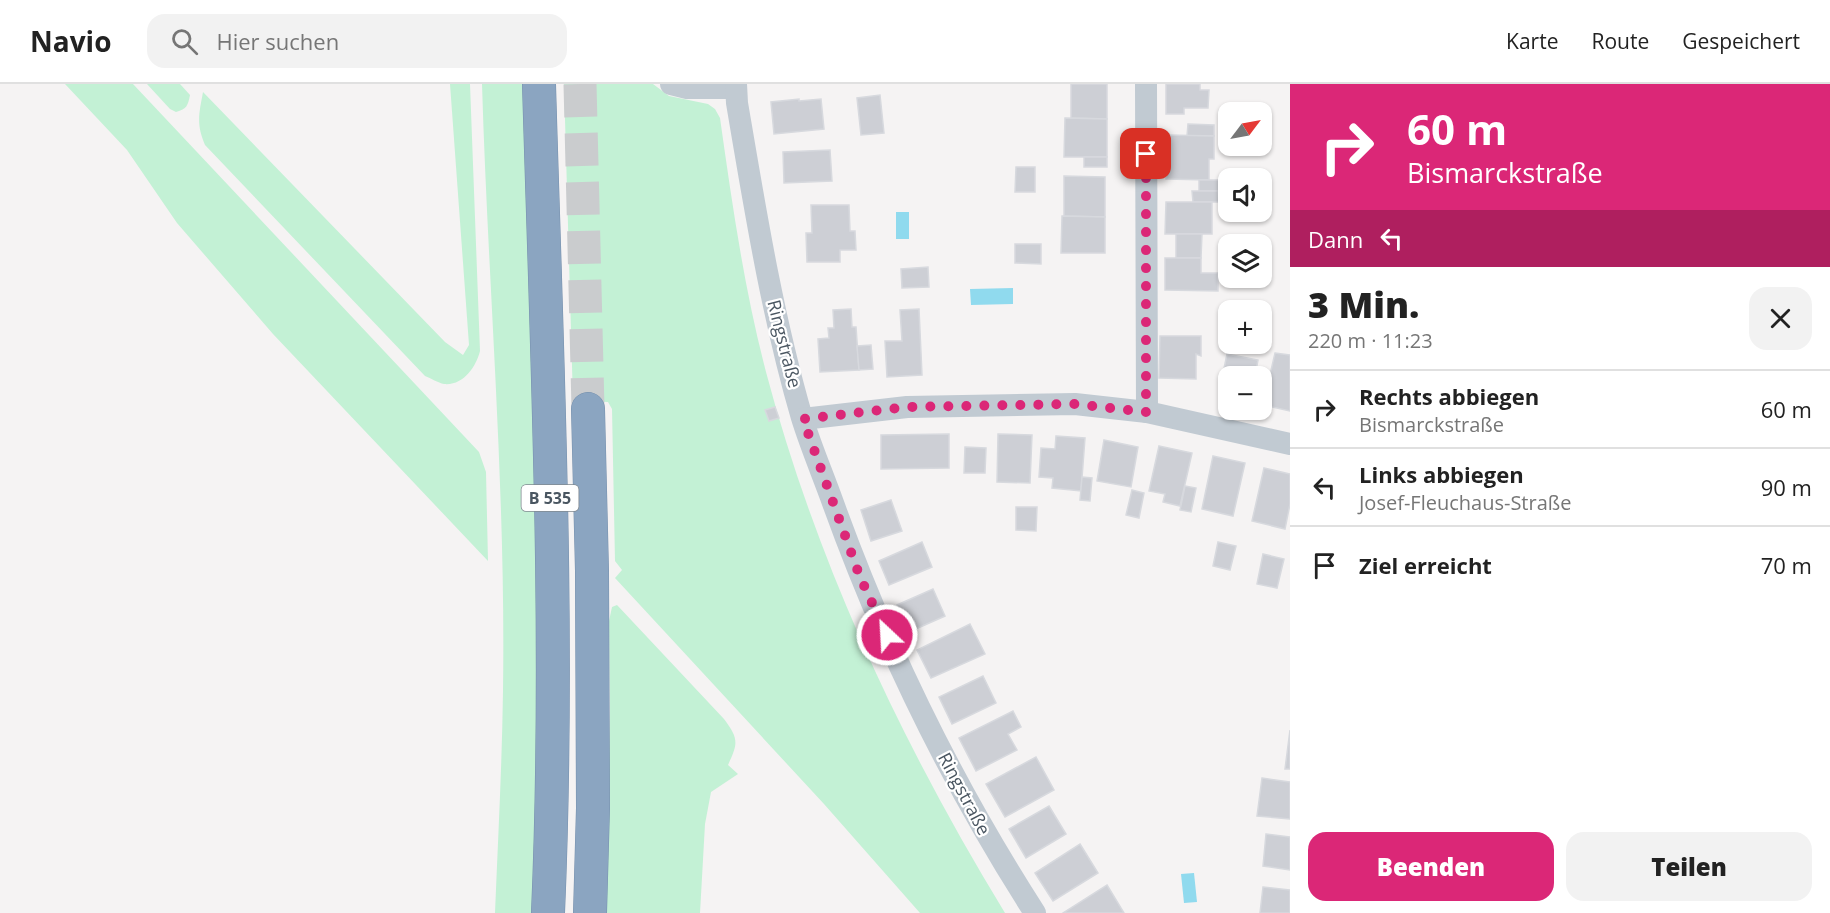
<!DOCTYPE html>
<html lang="de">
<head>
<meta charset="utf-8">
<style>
  body { margin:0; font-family:"Open Sans",sans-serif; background:#f2f2f2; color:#222; height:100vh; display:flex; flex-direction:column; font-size:22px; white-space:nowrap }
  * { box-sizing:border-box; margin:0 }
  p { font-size:20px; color:#767676 }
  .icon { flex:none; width:33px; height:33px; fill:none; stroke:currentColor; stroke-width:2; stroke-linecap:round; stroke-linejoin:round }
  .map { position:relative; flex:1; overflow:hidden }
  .side { display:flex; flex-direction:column; background:#fff; width:540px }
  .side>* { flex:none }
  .banner { background:#db2777; color:#fff; overflow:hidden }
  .needle { width:39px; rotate:58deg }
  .controls { position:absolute; left:1218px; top:18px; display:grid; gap:12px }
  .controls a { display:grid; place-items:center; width:54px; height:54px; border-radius:12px; background:#fff; box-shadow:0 2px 4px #0004; font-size:30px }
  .pin { position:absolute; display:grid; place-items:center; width:51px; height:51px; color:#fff; margin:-26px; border-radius:12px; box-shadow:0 3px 9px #0006 }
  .me { position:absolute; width:66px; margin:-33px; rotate:335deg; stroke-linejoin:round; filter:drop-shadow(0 0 4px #0008) }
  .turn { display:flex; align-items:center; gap:21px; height:126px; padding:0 18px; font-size:27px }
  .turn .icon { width:78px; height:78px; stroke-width:2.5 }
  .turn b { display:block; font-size:42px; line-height:51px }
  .then { display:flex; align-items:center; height:57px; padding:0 18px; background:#0003; gap:12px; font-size:22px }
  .round { display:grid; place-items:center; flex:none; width:63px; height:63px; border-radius:18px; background:#f2f2f2 }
  .headline { display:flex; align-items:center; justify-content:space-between; height:102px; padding:0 18px }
  h1 { font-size:36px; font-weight:800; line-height:45px }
  .action { display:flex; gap:12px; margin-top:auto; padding:12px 18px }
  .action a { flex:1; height:69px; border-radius:18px; background:#db2777; color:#fff; font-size:24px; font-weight:800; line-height:69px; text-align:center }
  .action a+a { background:#f2f2f2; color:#222 }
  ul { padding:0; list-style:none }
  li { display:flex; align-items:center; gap:18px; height:78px; padding:0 18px; border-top:2px solid #e0e0e0 }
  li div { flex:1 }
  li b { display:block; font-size:22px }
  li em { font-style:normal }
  header { display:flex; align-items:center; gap:36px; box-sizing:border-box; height:84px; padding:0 30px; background:#fff; border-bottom:2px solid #e0e0e0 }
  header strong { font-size:28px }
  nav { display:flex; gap:33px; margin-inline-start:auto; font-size:21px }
  .search { width:420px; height:54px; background:#f2f2f2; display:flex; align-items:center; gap:15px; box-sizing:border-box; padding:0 21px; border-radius:18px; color:#767676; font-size:22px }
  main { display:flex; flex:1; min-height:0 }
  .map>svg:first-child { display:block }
</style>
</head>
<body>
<header>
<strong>Navio</strong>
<div class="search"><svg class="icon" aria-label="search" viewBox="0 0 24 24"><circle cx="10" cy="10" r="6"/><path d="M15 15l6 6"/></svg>Hier suchen</div>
<nav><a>Karte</a><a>Route</a><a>Gespeichert</a></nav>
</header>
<main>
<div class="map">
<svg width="1290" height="829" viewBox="0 0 1290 829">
  <rect width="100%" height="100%" fill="#f5f3f3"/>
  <g fill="#c3f1d5">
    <polygon points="65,0 133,0 479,368 486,388 488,477 273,250 177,139 127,66"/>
    <path d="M147,0h33l10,11c-2,10 -3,14 -14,17l-6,-3z"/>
    <path d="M450,0h20l10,267c-4,16 -17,35 -36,33 -6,-1 -13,-6 -19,-8l-220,-231c-9,-21 -6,-31 -2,-53l242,250 18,13 6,-10z"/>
    <path d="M482,0h43l9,315 4,310 -3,204h-40c3,-74 7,-148 8,-222 3,-202 -15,-405 -21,-607z"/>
    <path d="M564,0h89l16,12 39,8 7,5 5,9c12,85 24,170 46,254 51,192 136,372 239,541h-85l-96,-109 -209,-226 7,-8 -7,-9 -3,-152 -4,-7 -35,-1z"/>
    <path d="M617,521l107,114c15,20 14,24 4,46l10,9 -27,18 -6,32 -5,89h-94l4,-203 -1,-89 3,-14z"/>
  </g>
  <g fill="#90daee">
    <rect x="896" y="128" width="13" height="27"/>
    <polygon points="1013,204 1013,220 971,221 970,205"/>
    <polygon points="1194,789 1197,818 1184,819 1181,790"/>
  </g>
  <g fill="#cdcfd5" stroke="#d7d9de" stroke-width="1.5">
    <polygon points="1071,0 1107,0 1107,35 1071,34"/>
    <polygon points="1166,0 1200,0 1200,6 1209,6 1208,24 1184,24 1184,30 1166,30"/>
    <polygon points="880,11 884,49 861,51 857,14"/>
    <polygon points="799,15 799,17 821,15 824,45 774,50 771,18"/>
    <polygon points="1065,34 1107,35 1107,73 1064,73"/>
    <polygon points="1188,40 1214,41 1214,52 1187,52"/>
    <polygon points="1166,51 1214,52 1214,75 1209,75 1209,96 1166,95"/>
    <polygon points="830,66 832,97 784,99 783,68"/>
    <rect x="1084" y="73" width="23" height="10"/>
    <polygon points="1016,83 1035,83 1035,108 1015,108"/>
    <polygon points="1064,92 1105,93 1105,133 1064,132"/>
    <rect x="1199" y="96" width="29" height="11"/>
    <polygon points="1192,107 1218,107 1219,118 1193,118"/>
    <polygon points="1166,118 1212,118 1212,150 1165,150"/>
    <polygon points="811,121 849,121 850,147 855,147 856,166 840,166 840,178 807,178 806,149 812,149"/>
    <polygon points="1062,132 1105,133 1105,169 1061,169"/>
    <polygon points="1176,150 1202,150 1201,174 1176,174"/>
    <polygon points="1015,160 1041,160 1041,180 1015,179"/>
    <polygon points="1165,174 1201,174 1201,189 1218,189 1218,207 1165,206"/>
    <polygon points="928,183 929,203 902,204 901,185"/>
    <polygon points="851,225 852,243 856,243 859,286 820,288 818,255 829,254 828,244 834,244 833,226"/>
    <polygon points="919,225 922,291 887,293 885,257 902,257 900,226"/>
    <polygon points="1160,252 1201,252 1201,272 1196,270 1196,295 1159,294"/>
    <polygon points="871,261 873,285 859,286 857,262"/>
    <polygon points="1275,269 1290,271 1290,327 1263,321"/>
    <polygon points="1227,270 1258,276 1255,292 1228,292 1228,311 1219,309"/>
    <polygon points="775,323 779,334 769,337 765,326"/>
    <polygon points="949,350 949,384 881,385 881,351"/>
    <polygon points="998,350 1032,351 1030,399 997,398"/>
    <polygon points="1056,352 1085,354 1081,407 1052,404 1053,394 1039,393 1041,364 1055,365"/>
    <polygon points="1104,356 1138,363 1131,403 1097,397"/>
    <polygon points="1159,362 1192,369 1180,422 1163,418 1165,410 1149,407"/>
    <polygon points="965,363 986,364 985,389 964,389"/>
    <polygon points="1213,372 1245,379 1233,432 1202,425"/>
    <polygon points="1264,384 1290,390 1290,420 1285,445 1252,437"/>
    <polygon points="1082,393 1092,394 1090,417 1080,416"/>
    <polygon points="1185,402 1196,404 1191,428 1180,426"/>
    <polygon points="1132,406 1144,409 1139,434 1126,431"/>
    <polygon points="891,416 902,447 871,457 861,426"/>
    <polygon points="1016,423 1037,423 1036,447 1016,446"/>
    <polygon points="922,458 932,483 889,501 879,477"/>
    <polygon points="1218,458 1236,462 1230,486 1213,482"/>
    <polygon points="1263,470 1284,475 1277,504 1257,500"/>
    <polygon points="933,505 945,532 909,548 897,521"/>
    <polygon points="970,540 985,570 931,594 917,566"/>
    <polygon points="983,592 996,619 952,640 939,613"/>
    <polygon points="1013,627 1021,643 1008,650 1017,666 976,687 959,654"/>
    <polygon points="1290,646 1290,685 1285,685"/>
    <polygon points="1036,673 1054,706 1005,733 986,700"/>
    <polygon points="1262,694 1290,698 1290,735 1257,732"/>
    <polygon points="1049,722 1066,750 1026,774 1009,745"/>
    <polygon points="1266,750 1290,753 1290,786 1263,782"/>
    <polygon points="1080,760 1098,789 1053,817 1035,789"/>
    <polygon points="1107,801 1124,829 1063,829"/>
    <polygon points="1263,803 1290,806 1290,829 1260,829"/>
  </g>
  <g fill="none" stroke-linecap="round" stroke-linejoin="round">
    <polyline stroke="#caccce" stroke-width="33" stroke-dasharray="33 16" stroke-linecap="butt" points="580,0 588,325"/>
    <g stroke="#7690ad" stroke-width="34">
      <g id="highway">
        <path d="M539,0c8,276 21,553 9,829"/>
        <polyline points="588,325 592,487 593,724 590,829"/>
      </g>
    </g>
    <g stroke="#c1cad2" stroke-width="22">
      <polyline points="671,0 687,4 736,4"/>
      <path d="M736,0l1,19c18,106 35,212 65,315 9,29 21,57 31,85 52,144 119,281 202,410"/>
      <polyline points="1146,0 1147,328"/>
      <polyline points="803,335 907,323 1075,320 1147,328 1290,360"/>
    </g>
    <use href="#highway" stroke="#8ba5c1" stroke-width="33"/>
  </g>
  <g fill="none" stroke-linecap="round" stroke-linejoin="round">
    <polyline stroke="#db2777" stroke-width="10" stroke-dasharray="0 18" points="887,551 860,493 803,335 907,323 1075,320 1146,328 1146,70"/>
  </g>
  <g text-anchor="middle" stroke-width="4.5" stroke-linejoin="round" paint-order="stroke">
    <rect fill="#fff" stroke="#808990" stroke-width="1.5" x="521.5" y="401" width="57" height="26" rx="4.5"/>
    <g font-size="16" font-weight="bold" fill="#4a5661">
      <text x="550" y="420">B 535</text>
    </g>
    <g font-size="18" fill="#4a5661" stroke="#fff">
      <text transform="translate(784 260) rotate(76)" y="6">Ringstraße</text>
      <text transform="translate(964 710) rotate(62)" y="6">Ringstraße</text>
    </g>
  </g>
</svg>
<div class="controls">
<a><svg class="needle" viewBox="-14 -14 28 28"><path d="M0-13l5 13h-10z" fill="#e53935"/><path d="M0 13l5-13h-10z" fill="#767676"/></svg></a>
<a><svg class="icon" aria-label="sound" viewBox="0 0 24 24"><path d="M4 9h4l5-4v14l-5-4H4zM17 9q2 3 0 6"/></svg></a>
<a><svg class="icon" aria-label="layers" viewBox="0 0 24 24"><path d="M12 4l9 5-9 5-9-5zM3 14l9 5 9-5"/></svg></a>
<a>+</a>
<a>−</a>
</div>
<div class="pin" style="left:1146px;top:70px;background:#d93025"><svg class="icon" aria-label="arrive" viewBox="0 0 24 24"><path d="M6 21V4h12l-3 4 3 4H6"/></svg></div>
<svg class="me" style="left:887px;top:551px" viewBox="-20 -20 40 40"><circle r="17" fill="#db2777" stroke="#fff" stroke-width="3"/><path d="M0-11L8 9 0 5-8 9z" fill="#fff"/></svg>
</div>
<section class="side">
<div class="banner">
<div class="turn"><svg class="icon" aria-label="right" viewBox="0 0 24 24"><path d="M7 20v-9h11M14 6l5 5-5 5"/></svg><div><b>60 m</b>Bismarckstraße</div></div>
<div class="then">Dann<svg class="icon" aria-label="left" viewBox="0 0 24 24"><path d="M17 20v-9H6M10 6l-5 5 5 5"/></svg></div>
</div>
<div class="headline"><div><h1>3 Min.</h1><p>220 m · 11:23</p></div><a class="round"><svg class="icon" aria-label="close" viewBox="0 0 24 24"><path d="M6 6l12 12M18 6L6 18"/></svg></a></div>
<ul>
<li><svg class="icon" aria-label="right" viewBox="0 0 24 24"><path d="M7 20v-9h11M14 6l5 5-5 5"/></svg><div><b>Rechts abbiegen</b><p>Bismarckstraße</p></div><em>60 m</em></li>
<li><svg class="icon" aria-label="left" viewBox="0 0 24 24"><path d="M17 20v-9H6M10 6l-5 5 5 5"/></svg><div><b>Links abbiegen</b><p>Josef-Fleuchaus-Straße</p></div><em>90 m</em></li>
<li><svg class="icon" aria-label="arrive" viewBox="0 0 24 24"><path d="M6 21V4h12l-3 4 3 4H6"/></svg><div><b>Ziel erreicht</b></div><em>70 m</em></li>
</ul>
<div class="action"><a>Beenden</a><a>Teilen</a></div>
</section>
</main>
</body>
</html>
